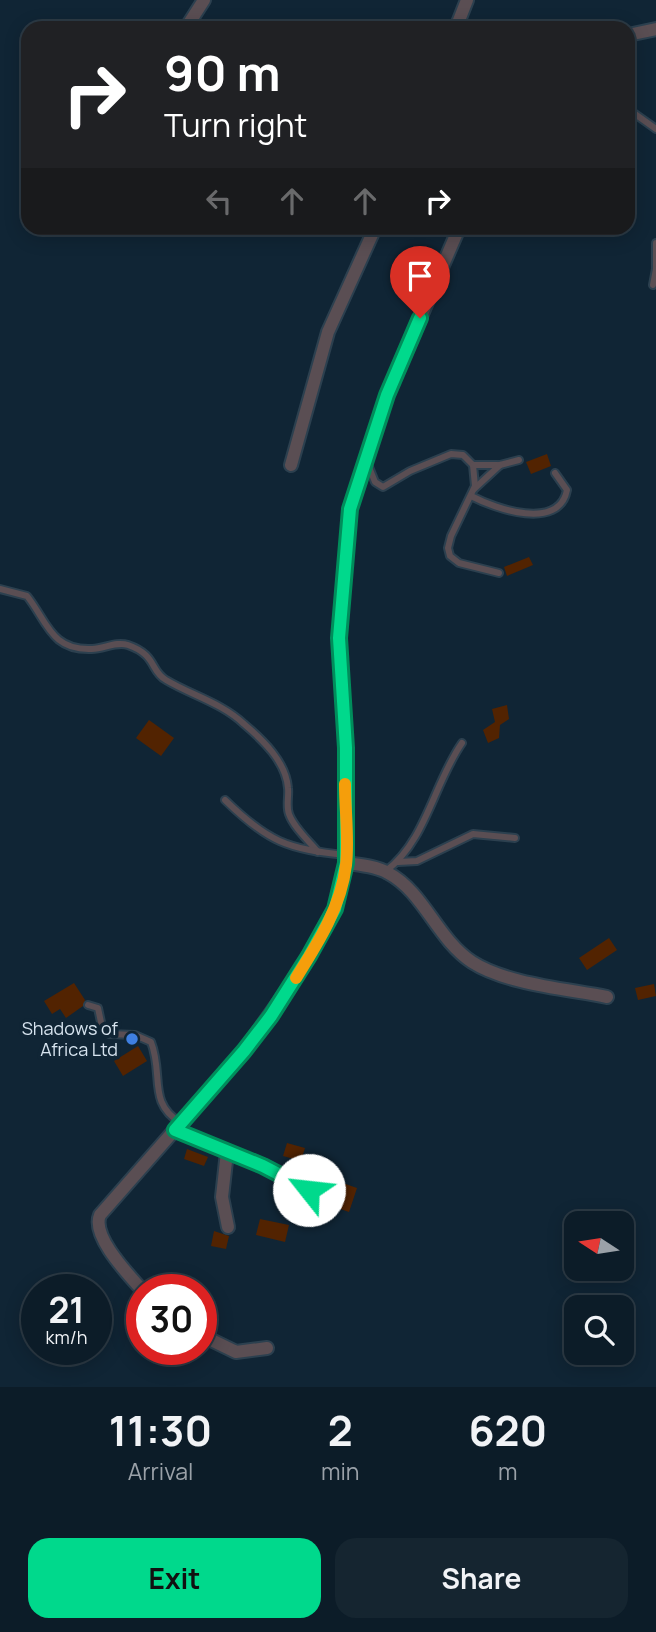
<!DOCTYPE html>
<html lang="en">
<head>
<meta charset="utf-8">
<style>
  body { margin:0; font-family:Manrope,sans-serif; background:#152530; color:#f1f3f6; height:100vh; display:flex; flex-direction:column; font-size:26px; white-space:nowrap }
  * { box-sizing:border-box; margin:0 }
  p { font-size:23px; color:#9aa1a8 }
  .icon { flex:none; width:38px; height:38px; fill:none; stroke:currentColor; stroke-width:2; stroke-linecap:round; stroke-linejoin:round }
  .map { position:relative; height:1387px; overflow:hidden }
  .panel { display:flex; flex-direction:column; background:#0c1c28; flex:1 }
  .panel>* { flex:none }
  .guide { position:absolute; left:21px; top:21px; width:614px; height:214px; border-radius:21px; box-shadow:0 4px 18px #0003,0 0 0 2px #2c3a45; background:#202124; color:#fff; overflow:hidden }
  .needle { width:46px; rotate:282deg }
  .buttons { position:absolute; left:564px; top:1211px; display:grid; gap:14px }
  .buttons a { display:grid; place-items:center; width:70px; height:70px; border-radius:14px; background:#0c1c28; box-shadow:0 4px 18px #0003,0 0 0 2px #2c3a45; font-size:35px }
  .speed { position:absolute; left:21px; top:1274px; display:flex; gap:14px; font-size:35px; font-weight:700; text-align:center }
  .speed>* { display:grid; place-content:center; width:91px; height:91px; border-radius:50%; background:#0c1c28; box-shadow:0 4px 18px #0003,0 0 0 2px #2c3a45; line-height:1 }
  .speed small { font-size:18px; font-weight:400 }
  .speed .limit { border:10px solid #d22; background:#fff; color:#111 }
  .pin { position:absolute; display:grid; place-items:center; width:60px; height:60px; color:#fff; margin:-72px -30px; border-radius:50% 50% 50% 0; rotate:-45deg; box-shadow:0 0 7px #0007 }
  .pin .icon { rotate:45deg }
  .me { position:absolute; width:77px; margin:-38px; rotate:299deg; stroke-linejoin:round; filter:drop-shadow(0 0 5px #0008) }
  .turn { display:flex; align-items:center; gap:24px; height:147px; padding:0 28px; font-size:32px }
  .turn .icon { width:91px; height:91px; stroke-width:2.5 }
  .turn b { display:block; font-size:49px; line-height:60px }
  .lanes { display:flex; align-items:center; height:66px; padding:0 28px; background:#0003; justify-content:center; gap:35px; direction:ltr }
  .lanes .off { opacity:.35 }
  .eta { display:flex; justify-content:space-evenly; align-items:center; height:119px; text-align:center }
  .eta b { font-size:42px; font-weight:700; line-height:49px }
  .primary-button { display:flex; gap:14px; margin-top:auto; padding:14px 28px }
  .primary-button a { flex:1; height:80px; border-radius:21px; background:#00d98c; color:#111; font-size:28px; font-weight:700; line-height:80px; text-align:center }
  .primary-button a+a { background:#152530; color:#f1f3f6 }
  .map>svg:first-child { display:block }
</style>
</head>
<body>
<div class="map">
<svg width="656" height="1387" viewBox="0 0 656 1387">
  <rect width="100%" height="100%" fill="#102535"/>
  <g fill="#522301">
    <polygon points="547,454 551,466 531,474 526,462"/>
    <polygon points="529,557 533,565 507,576 504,567"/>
    <polygon points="507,705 509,719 500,725 499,738 488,743 483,730 495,722 492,709"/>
    <polygon points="149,720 174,738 161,756 136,738"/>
    <polygon points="609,938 617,950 587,970 579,958"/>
    <polygon points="74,983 85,1000 83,1006 66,1018 60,1009 52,1014 44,1001"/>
    <polygon points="654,984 656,996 638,1000 635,988"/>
    <polygon points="138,1046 147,1061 123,1076 114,1061"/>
    <polygon points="287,1143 305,1148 301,1161 283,1156"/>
    <polygon points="187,1149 208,1157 204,1166 184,1159"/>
    <polygon points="337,1181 357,1188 349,1212 320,1202 326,1186 335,1188"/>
    <polygon points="260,1219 289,1225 285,1242 256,1235"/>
    <polygon points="214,1231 229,1236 226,1249 211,1246"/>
  </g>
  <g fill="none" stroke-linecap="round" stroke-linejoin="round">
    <g stroke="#2c404f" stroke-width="10">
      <g id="service">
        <polyline points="628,109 656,129"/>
        <polyline points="656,243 656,268"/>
        <polyline points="653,285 656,269"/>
        <polyline points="367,462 375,482 383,487 410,471 451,454 463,455 473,465 475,486 451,536 448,548 450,556 459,563 499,573"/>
        <polyline points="473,465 500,465 519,460"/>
        <polyline points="474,489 500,465"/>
        <path d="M471,496c25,13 88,35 96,-6l-12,-17"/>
        <path d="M0,589l27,7c20,25 24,55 65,53 12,0 24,-8 36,-4 29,10 22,26 38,35 25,15 56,23 78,44 19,16 42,38 44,64 1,8 -2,18 1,26 5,14 20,27 29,38"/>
        <path d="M225,800c43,42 62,49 121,55"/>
        <polyline points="398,862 417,861 473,834 515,838"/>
        <path d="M386,871c40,-30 48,-88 76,-128"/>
        <path d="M88,1005l10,3 4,19 7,7 26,1 16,7c13,33 -4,61 30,81"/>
      </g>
    </g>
    <g stroke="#2c404f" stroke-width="16">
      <g id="minor">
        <polyline points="186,28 204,0"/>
        <polyline points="456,28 467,0"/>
        <polyline points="628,35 656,29"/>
        <polyline points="291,465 328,332 375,228"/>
        <path d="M346,863c14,2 30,3 42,10 36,19 49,66 84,89 34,22 95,27 135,35"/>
        <polyline points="175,1130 263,1166 309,1190"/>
        <polyline points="227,1152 222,1197 228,1227"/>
        <path d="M142,1290c-14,-16 -51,-54 -42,-75l144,-164 53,-75 38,-67 11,-46v-115l-7,-110 11,-129 37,-114 72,-167"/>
        <polyline points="201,1335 236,1352 267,1348"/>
      </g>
    </g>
    <use href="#service" stroke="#5a4e53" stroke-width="6"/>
    <use href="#minor" stroke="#5a4e53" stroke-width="12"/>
  </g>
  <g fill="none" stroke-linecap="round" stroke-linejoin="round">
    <g stroke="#008d5b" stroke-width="18">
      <polyline id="route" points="309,1190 263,1166 175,1130 244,1051 271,1016 309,956 335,909 346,863 346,748 339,638 350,509 387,395 420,318"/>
    </g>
    <use href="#route" stroke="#00d98c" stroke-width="12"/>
    <path stroke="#f59e0b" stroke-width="12" d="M296,978c22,-35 45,-71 50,-113 3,-26 -1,-54 -1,-81"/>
  </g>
  <circle fill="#3f7fe0" stroke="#102535" stroke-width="2.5" cx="132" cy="1039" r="7"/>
  <g text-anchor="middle" stroke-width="7" stroke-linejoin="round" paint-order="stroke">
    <g font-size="18" fill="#d6e3ee" stroke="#102535" text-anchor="end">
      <text x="118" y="1035">Shadows of<tspan x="118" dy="21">Africa Ltd</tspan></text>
    </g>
  </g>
</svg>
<div class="buttons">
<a><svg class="needle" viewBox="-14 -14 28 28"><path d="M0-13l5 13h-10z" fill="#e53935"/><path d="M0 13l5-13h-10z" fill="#9aa1a8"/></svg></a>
<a><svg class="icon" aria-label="search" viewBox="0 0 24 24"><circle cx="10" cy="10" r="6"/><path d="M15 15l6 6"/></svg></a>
</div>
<div class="speed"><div>21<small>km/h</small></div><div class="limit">30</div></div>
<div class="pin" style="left:420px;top:318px;background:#d93025"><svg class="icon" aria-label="arrive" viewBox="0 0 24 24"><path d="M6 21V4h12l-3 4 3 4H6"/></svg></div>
<svg class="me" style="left:309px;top:1190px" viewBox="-20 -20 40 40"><circle r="19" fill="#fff"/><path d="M0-13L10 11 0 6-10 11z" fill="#00d98c"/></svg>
<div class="guide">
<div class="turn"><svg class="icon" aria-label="right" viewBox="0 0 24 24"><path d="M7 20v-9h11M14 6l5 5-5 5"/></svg><div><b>90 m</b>Turn right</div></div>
<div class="lanes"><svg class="icon off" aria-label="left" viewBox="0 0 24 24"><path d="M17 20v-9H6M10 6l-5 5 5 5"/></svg><svg class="icon off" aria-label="ahead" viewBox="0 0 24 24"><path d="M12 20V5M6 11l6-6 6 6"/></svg><svg class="icon off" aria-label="ahead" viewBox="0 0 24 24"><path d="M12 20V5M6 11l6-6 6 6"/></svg><svg class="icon" aria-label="right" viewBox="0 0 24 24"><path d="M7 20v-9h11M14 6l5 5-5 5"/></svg></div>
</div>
</div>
<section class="panel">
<div class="eta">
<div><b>11:30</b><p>Arrival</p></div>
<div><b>2</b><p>min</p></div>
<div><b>620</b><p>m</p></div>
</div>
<div class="primary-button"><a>Exit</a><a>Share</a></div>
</section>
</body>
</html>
